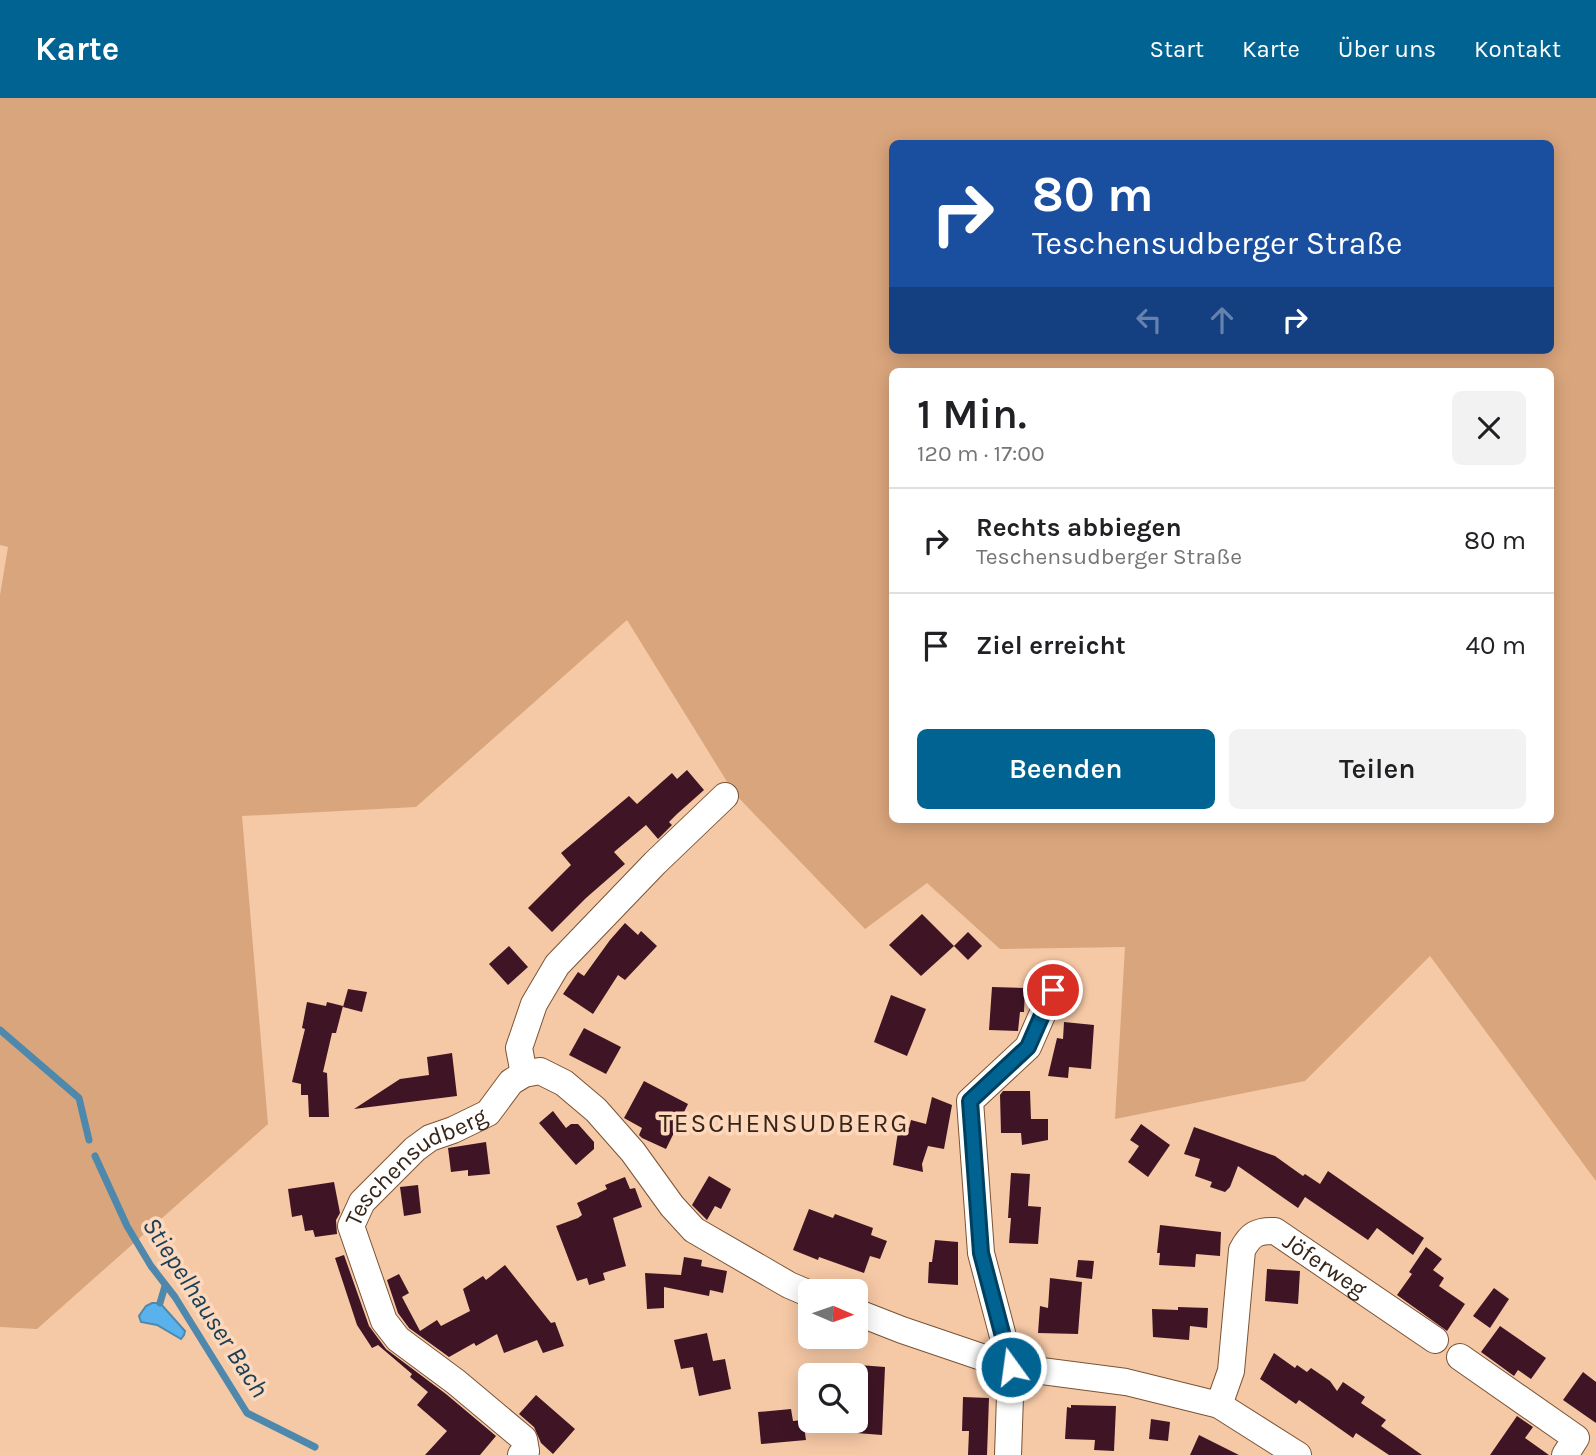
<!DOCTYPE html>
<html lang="de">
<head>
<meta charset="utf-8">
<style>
  body { margin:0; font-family:Karla,sans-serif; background:#f2f2f2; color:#202124; height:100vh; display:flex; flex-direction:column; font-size:26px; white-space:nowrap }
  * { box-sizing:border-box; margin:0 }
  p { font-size:23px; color:#757577 }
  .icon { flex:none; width:38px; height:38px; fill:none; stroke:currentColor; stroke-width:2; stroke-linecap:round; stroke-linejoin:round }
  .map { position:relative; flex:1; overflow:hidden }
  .panel { position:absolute; left:889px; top:270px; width:665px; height:455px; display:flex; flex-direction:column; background:#fff; border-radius:10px; box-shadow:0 4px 18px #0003 }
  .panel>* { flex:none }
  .top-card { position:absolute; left:889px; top:42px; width:665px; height:214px; border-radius:10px; box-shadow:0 4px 18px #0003; background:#1a4fa0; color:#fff; overflow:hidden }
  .needle { width:46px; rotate:92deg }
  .buttons { position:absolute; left:798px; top:1181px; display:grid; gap:14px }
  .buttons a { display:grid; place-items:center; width:70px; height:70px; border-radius:10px; background:#fff; box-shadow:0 4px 18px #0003; font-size:35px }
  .pin { position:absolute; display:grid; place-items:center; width:60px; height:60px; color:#fff; margin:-30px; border:4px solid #fff; border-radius:50%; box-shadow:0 2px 7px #0007 }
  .me { position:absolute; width:77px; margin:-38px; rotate:346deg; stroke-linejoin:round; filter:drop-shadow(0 0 5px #0008) }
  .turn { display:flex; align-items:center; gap:24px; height:147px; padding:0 28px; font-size:32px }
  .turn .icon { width:91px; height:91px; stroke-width:2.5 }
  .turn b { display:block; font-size:49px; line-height:60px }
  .lanes { display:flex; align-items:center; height:66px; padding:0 28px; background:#0003; justify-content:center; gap:35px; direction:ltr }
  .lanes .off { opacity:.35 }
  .round { display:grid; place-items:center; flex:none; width:74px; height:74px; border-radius:10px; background:#f2f2f2 }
  .overview { display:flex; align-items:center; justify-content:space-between; height:119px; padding:0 28px }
  h1 { font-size:42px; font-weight:600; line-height:52px }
  .cta { display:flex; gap:14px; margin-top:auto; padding:14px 28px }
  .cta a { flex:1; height:80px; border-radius:10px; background:#006392; color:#fff; font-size:28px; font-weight:600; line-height:80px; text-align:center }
  .cta a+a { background:#f2f2f2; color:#202124 }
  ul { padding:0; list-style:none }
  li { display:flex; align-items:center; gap:21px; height:105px; padding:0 28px; border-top:2px solid #e0e0e0 }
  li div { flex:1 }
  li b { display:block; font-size:26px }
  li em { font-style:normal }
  header { display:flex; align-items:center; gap:42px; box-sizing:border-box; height:98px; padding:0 35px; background:#006392; color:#fff }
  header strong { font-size:33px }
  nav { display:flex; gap:38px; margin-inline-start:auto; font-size:24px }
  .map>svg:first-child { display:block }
</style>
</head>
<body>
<header>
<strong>Karte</strong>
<nav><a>Start</a><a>Karte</a><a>Über uns</a><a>Kontakt</a></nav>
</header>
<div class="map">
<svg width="1596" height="1357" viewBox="0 0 1596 1357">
  <rect width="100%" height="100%" fill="#f6c9a6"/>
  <path fill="#d9a57c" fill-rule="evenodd" d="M0,0h1596v1083l-166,-225 -125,125 -190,38 10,-172 -125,2 -73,-66 -62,46 -131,-136 -107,-173 -211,187 -174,9 26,308 -231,205 -37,-2v-732l8,-48 -8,-2zM892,46h658v206h-658zM892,273h658v448h-658z"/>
  <polygon fill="#59b2eb" stroke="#4e88ac" stroke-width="2" points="152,1205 160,1205 185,1233 184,1237 181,1241 157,1227 141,1224 139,1218 146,1208"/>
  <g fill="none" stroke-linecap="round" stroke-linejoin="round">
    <g stroke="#4e88ac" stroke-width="7">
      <polyline points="0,932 79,1000 89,1042"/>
      <polyline points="95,1058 127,1128 151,1168 175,1199 247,1315 315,1349"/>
      <polyline points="160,1205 165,1188"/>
    </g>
  </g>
  <g fill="#3f1525">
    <polygon points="687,672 704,692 677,716 669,724 672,727 658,741 646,727 614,754 625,766 586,800 552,834 528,810 571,767 561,755 629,698 637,706 672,675 677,681"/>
    <polygon points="922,816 954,848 921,878 889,847"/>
    <polygon points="625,825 638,837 641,833 657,848 625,882 618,877 593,916 563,896 578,874 584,878 610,842"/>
    <polygon points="968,834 982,848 968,862 954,848"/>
    <polygon points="509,848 528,869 508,887 489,866"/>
    <polygon points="992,889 1025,890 1024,914 1020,914 1018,933 989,932"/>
    <polygon points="348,891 367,894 362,914 343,909"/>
    <polygon points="891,897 926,911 907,958 874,944"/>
    <polygon points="307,904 326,908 327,904 343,908 336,935 332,935 323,974 327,975 329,1019 309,1019 308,997 301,997 301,986 292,984 305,931 302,930"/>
    <polygon points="1064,924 1094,927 1091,971 1069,969 1068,980 1048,978 1057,940 1063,941"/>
    <polygon points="584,930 621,949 606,976 569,957"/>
    <polygon points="452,955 457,998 354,1011 400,981 429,977 427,959"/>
    <polygon points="644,983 688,1006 666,1051 642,1040 639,1037 642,1030 624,1020"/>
    <polygon points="1003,993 1030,993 1031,1021 1048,1021 1048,1042 1022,1047 1021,1035 1001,1035 1000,997"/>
    <polygon points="932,999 952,1007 944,1051 928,1048 922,1066 923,1074 893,1067 899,1027 909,1030 911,1022 926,1026"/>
    <polygon points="553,1013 566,1030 571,1026 578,1026 594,1044 594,1051 576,1067 539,1025"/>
    <polygon points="1141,1026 1170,1047 1148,1079 1128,1064 1139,1048 1130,1042"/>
    <polygon points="1194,1029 1275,1058 1303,1078 1305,1076 1320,1086 1328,1073 1424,1140 1413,1157 1377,1130 1368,1142 1305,1099 1298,1110 1238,1068 1230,1089 1225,1094 1210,1089 1212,1084 1195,1078 1200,1061 1184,1056"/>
    <polygon points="486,1044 490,1076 468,1078 468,1072 451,1074 448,1050"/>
    <polygon points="1011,1075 1030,1076 1028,1108 1041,1109 1038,1146 1009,1145 1011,1120 1008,1120"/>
    <polygon points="709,1078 731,1091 721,1111 715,1108 707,1122 692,1107"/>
    <polygon points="625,1079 630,1091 635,1090 642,1109 613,1120 626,1168 603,1175 605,1182 589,1187 587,1180 577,1183 556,1128 578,1120 582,1117 577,1105 607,1091 605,1087"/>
    <polygon points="334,1084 340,1115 336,1122 337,1136 315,1139 313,1132 305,1133 302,1117 292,1119 288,1091"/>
    <polygon points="418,1087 421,1115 404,1118 400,1089"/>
    <polygon points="809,1111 833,1120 835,1116 873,1130 871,1137 887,1143 880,1161 870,1158 864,1175 819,1159 818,1162 793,1152"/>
    <polygon points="1160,1127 1221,1134 1220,1158 1196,1156 1195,1169 1159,1167 1160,1155 1157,1155"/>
    <polygon points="935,1142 958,1144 958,1187 928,1185 929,1164 932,1164"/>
    <polygon points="1426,1149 1442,1161 1433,1172 1444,1180 1439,1188 1465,1206 1447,1233 1397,1197 1412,1176 1409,1174"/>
    <polygon points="344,1157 369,1228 386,1251 446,1296 496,1338 480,1357 425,1357 447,1333 417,1307 428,1294 410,1279 412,1276 378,1247 372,1250 357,1227 335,1160"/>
    <polygon points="684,1159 702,1162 701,1168 727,1173 723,1195 710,1192 709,1198 664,1189 664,1210 647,1211 645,1175 681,1177"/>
    <polygon points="1078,1162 1094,1163 1092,1181 1076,1179"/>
    <polygon points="505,1167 551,1225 555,1224 564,1248 543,1255 537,1242 504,1255 497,1236 476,1248 474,1245 449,1259 409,1230 398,1215 387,1182 399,1176 409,1195 402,1199 420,1233 437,1222 441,1228 470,1213 463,1191 483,1178 486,1182"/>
    <polygon points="1267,1171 1300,1173 1298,1206 1265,1203"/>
    <polygon points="1050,1180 1082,1184 1078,1236 1038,1235 1040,1208 1048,1210"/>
    <polygon points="1494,1190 1509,1201 1490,1230 1473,1218"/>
    <polygon points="1178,1209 1208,1210 1207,1230 1190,1228 1189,1242 1153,1239 1152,1211 1178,1212"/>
    <polygon points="1500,1228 1546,1260 1531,1281 1518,1272 1514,1278 1481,1254"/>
    <polygon points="707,1235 713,1263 725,1261 731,1291 699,1298 693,1269 681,1271 674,1242"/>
    <polygon points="1274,1255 1295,1270 1297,1267 1307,1274 1311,1270 1330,1283 1337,1293 1343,1284 1365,1299 1361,1305 1386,1322 1381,1328 1422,1357 1389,1357 1356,1335 1353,1340 1299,1302 1296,1306 1260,1281"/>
    <polygon points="859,1267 885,1269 882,1337 856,1335 856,1278 858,1278"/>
    <polygon points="1583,1274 1596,1284 1596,1325 1563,1302"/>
    <polygon points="536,1297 575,1331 553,1356 541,1345 534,1329 519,1316"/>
    <polygon points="963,1299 989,1300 987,1357 968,1357 969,1333 962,1333"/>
    <polygon points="1071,1307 1116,1308 1114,1353 1094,1352 1095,1342 1065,1341 1067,1309 1071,1310"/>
    <polygon points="791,1311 793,1323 803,1322 806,1342 761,1346 758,1314"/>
    <polygon points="1517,1318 1533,1329 1525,1340 1549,1357 1490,1357"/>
    <polygon points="1151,1321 1170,1324 1168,1343 1149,1341"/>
    <polygon points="1199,1337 1239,1357 1190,1357"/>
  </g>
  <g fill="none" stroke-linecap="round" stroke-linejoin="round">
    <g stroke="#7a5334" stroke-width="28">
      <g id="minor">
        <polyline points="524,976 519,950 534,906 557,867 655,765 725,698"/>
        <polyline points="856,1214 902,1232 1011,1269 1126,1284 1219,1307 1298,1357"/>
        <polyline points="1460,1259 1576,1340 1565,1357"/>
        <path id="s1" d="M1219,1307l12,-34 11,-121c8,-15 15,-20 33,-19l160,109"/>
        <path id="s2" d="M521,1357l5,-4 -2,-12 -68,-57 -58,-43 -14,-18 -33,-95 11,-24 53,-53 15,-11 23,-8 35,-17 23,-31 13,-8 16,-3 24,12 32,27 37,42 39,54 22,24 95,55 21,9"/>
        <polyline points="1008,1357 1011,1269 981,1155 970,1003 1028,949 1053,892"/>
      </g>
    </g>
    <use href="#minor" stroke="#fff" stroke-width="26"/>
  </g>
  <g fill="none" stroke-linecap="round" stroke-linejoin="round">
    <g stroke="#00405f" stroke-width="18">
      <polyline id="route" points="1011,1269 981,1155 970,1003 1028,949 1053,892"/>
    </g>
    <use href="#route" stroke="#006392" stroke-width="12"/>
  </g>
  <g text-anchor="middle" stroke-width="7" stroke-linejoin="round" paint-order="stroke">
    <g font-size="24" fill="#362518" stroke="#fdd8bc">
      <text dy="8" stroke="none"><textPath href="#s2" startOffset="394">Teschensudberg</textPath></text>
      <text dy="8" stroke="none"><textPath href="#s1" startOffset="259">Jöferweg</textPath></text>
    </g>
    <g font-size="26" letter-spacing="2" fill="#362518" stroke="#fdd8bc">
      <text x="784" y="1034">TESCHENSUDBERG</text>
    </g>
    <g font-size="26" font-style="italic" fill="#1a4057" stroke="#fdd8bc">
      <text transform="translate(206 1209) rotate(57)" y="9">Stiepelhauser Bach</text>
    </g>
  </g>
</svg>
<div class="buttons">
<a><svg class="needle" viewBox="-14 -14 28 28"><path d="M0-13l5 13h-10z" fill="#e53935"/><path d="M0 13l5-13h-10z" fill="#757577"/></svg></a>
<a><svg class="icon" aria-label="search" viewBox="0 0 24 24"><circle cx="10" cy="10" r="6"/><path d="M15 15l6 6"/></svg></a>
</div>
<div class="pin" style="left:1053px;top:892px;background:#d93025"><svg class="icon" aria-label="arrive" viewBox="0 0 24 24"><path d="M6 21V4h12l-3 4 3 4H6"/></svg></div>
<svg class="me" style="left:1011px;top:1269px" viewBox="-20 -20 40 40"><circle r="17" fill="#006392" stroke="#fff" stroke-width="3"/><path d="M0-11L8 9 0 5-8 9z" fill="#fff"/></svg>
<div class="top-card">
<div class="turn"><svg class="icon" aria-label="right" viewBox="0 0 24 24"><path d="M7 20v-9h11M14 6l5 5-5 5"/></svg><div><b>80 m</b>Teschensudberger Straße</div></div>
<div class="lanes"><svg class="icon off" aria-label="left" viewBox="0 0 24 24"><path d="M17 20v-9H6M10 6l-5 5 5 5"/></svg><svg class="icon off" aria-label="ahead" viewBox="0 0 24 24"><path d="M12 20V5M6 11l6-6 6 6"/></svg><svg class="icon" aria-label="right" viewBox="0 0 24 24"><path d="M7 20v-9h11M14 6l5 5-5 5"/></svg></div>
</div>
<section class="panel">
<div class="overview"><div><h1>1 Min.</h1><p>120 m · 17:00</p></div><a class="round"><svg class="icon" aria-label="close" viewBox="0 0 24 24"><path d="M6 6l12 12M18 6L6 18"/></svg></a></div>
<ul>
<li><svg class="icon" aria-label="right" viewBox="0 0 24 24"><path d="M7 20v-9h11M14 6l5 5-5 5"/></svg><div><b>Rechts abbiegen</b><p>Teschensudberger Straße</p></div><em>80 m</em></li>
<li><svg class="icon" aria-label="arrive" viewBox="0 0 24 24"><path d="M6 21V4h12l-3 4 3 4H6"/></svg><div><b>Ziel erreicht</b></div><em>40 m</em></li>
</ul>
<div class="cta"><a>Beenden</a><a>Teilen</a></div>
</section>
</div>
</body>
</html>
